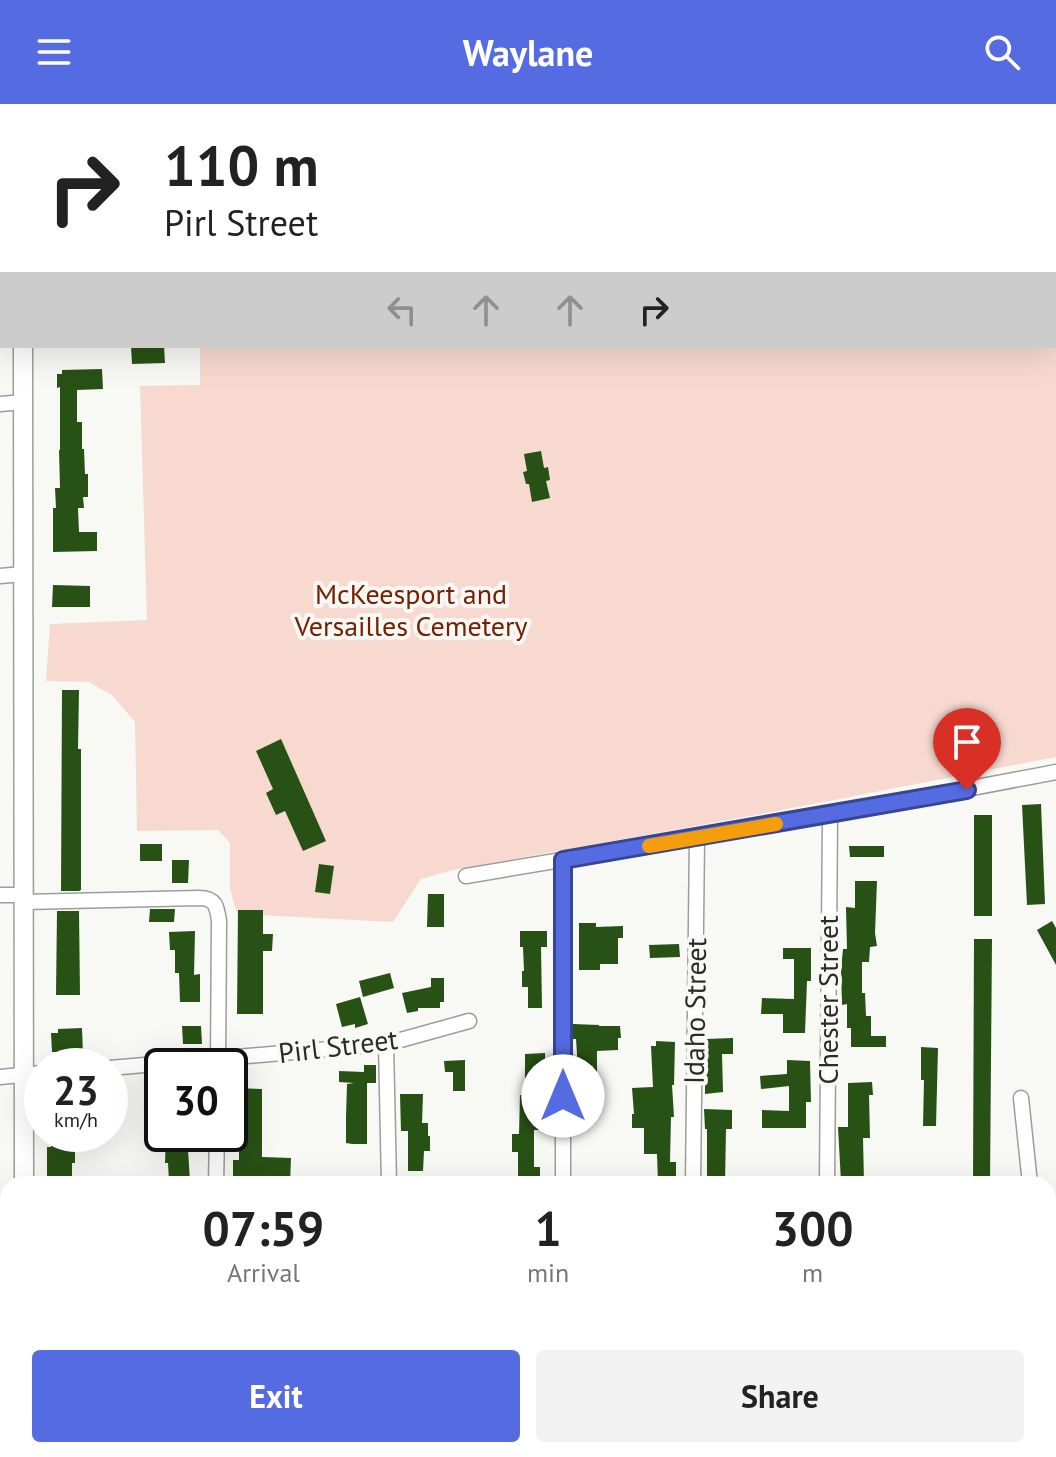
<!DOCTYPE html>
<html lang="en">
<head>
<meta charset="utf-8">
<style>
  body { margin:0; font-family:"PT Sans",sans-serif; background:#f2f2f2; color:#222; height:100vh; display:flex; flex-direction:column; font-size:30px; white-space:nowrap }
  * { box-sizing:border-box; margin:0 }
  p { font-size:26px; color:#767676 }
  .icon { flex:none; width:44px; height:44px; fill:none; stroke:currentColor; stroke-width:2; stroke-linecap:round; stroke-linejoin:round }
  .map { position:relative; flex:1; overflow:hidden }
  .details { position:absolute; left:0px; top:1072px; width:1056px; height:282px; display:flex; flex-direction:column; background:#fff; border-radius:24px 24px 0 0; box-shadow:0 8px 32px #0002 }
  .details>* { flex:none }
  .guide { position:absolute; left:0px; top:0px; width:1056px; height:244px; box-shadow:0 8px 32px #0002; background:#fff; color:#222; overflow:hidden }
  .speed { position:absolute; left:24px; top:944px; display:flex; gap:16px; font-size:40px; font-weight:700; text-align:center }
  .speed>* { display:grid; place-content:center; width:104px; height:104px; border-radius:50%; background:#fff; box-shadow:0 8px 32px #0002; line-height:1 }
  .speed small { font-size:20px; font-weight:400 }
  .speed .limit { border:4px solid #111; border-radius:12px; background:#fff; color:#111 }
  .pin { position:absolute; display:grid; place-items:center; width:68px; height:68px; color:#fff; margin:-82px -34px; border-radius:50% 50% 50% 0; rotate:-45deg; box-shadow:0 0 8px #0007 }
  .pin .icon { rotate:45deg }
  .me { position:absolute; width:88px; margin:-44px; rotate:0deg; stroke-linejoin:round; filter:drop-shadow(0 0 6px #0008) }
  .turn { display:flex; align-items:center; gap:28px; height:168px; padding:0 32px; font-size:36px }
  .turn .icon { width:104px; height:104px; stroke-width:2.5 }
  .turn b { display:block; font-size:56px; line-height:68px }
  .lanes { display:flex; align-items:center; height:76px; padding:0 32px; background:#0003; justify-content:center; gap:40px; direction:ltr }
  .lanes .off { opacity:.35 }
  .eta { display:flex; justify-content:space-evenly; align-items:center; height:136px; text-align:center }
  .eta b { font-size:48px; font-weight:600; line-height:56px }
  .cta { display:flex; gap:16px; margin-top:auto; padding:16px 32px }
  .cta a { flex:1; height:92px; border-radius:8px; background:#556be1; color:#fff; font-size:32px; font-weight:600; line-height:92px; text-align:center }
  .cta a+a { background:#f2f2f2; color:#222 }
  header { display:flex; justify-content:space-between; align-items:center; height:104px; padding:0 32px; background:#556be1; color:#fff; font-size:36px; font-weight:600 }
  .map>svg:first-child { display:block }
</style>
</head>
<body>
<header><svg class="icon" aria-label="menu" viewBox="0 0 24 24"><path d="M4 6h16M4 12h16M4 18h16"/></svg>Waylane<svg class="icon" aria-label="search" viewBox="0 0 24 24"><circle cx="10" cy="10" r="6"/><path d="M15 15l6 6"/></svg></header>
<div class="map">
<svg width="1056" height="1353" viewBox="0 0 1056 1353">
  <rect width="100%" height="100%" fill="#f8f8f4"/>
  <polygon fill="#f7d9d0" points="557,0 1056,0 1056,653 772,708 453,766 421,775 393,818 237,810 230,784 230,739 218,726 137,727 135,618 112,591 89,578 46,577 50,520 147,516 140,282 200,281 200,242 1054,242 1054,2 548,2"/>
  <g fill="#285115">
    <polygon points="131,242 164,242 165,259 132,260"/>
    <polygon points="102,265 103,285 77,286 77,318 82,318 82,345 84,345 85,370 88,370 88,393 83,393 84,404 78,404 79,428 97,428 97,447 53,448 53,404 56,404 55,384 60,384 59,346 60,346 60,283 57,284 57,270 62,270 62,266"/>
    <polygon points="541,347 544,364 548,363 550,376 546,377 550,394 532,398 529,380 526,380 523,368 527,367 524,350"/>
    <polygon points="53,481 90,482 90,503 52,503"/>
    <polygon points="62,586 79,586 78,645 81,645 81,786 79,787 61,787"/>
    <polygon points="281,635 326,737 303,747 285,707 276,711 266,689 273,685 256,647"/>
    <polygon points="1041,700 1045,800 1027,801 1022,701"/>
    <rect x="974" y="711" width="18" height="101"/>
    <rect x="140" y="740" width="22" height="17"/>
    <polygon points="849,742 884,742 884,753 850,753"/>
    <polygon points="172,756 189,756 188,779 172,779"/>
    <polygon points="319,760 334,762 330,790 315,788"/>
    <polygon points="855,777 877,777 875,829 877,842 870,843 869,858 862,858 862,889 865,889 866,912 871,912 871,932 886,932 886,943 851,943 851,924 847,924 847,900 842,901 841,866 843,845 847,845 846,803 855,804"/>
    <polygon points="428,790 444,790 444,823 427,823"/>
    <polygon points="150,805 175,805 174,818 149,818"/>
    <polygon points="238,806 263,806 263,830 273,830 272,847 263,847 263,910 237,910"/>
    <polygon points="57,807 79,807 80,891 56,891"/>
    <polygon points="1052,817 1056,824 1056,861 1037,826"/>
    <polygon points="579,819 596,819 596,823 623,822 623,834 618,834 618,860 600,860 600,866 579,866"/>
    <polygon points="195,827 194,871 200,870 200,898 180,898 179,869 175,869 175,846 170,846 169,828"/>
    <polygon points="520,827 547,827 547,843 541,843 542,904 528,904 528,883 522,883 522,867 524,867 523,843 520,843"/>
    <polygon points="974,835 992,835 990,1080 973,1080"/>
    <polygon points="679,840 680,853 650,854 649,841"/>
    <polygon points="783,844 811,844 811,877 807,877 805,929 783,929 783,910 761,910 762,894 794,895 794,855 783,855"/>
    <polygon points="390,869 394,884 363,893 359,877"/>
    <polygon points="431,874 444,874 444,898 440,898 440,904 418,904 418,907 407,909 402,889 431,883"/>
    <polygon points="360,893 368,920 355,924 355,920 342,923 336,900"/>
    <polygon points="573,920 599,921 599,922 620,922 621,934 618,934 618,946 597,947 597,991 594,991 595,1017 577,1017 576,991 577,950 576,935 573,935"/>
    <polygon points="182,922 201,922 202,940 183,940"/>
    <polygon points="82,924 83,951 58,951 58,948 52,948 51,929 58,929 58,925"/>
    <polygon points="733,934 733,950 722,950 723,988 705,990 705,935"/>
    <polygon points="656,937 675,938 674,981 672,981 674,1013 671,1013 670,1058 676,1058 676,1080 658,1080 657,1050 644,1050 644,1024 632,1024 632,1010 634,1010 632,984 653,983 651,942 656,942"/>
    <polygon points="921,943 938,944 936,1022 923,1022 924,976 921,976"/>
    <polygon points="545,949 546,1026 534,1026 534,1063 540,1063 540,1080 518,1080 518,1048 512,1048 512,1030 519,1030 520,991 525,991 525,950"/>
    <polygon points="465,956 465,987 453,987 453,968 445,968 444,957"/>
    <polygon points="787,956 810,957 811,998 806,998 806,1024 762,1024 762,1006 789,1007 789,982 761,985 760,972 787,970"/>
    <polygon points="364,961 376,961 376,979 367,979 367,1040 352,1040 346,1039 346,1013 347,980 354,979 339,978 339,967 364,968"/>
    <polygon points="872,978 873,991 869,991 870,1034 863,1034 864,1078 841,1078 838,1023 848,1023 848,979"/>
    <polygon points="235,984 262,985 262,1053 291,1054 290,1080 275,1080 275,1072 233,1072 233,1056 239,1056 239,1022 238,1001 235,1001"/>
    <polygon points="400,990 423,990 422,1019 428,1019 428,1032 430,1032 430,1047 424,1047 423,1067 408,1067 408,1027 401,1027"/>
    <polygon points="704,1005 732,1006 732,1025 726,1025 725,1080 707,1080 707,1025 705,1025"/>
    <polygon points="51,1030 75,1030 75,1059 72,1059 72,1079 47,1079 47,1043 51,1043"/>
    <polygon points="166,1030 187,1030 190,1077 169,1078 168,1059 165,1059"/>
  </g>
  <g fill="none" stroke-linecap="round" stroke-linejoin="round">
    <g stroke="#9d9d99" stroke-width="17">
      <g id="minor">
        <polyline points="281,0 282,2"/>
        <polyline points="451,0 452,2"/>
        <polyline points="0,8 2,7"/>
        <polyline points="0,161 2,161"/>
        <polyline points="0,300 23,298"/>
        <polyline points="0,472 23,470"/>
        <polyline points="466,772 830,711 1056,668"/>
        <polyline points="0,791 23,791"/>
        <path d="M23,798l176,-4c17,0 18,9 20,23l-1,145"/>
        <polyline points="386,940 389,1080"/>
        <polyline points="110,964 386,940 469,917"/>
        <polyline points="0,973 42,969"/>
        <polyline points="1021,994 1030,1080"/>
        <polyline points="216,1080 217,1030"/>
        <polyline points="563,1080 563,756"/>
        <polyline points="693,1080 697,733"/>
        <polyline points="827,1080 830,711"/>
        <polyline points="1048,1140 1056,1145"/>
        <polyline points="1048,1195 1056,1175"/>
        <polyline points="0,1205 8,1205"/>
        <polyline points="938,1346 938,1353"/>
        <polyline points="988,1346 1005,1353"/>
        <polyline points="213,1353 213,1346"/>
        <polyline points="387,1353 388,1346"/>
        <polyline points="562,1353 562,1346"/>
        <polyline points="690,1353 690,1346"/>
        <polyline points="707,1353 722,1346"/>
      </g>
    </g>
    <g stroke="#9d9d99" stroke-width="21">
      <g id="tertiary">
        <polyline points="35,2 35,0"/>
        <polyline points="23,242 24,1080"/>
        <polyline points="23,1353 23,1346"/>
      </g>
    </g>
    <use href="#minor" stroke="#fff" stroke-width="14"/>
    <use href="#tertiary" stroke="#fff" stroke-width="18"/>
  </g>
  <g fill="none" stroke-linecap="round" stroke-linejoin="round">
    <g stroke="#374692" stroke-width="20">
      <polyline id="route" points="563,992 563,756 967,686"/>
    </g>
    <use href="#route" stroke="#556be1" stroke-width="14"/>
    <polyline stroke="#f59e0b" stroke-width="14" points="649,742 776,720"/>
  </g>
  <g text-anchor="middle" stroke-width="8" stroke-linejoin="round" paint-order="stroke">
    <g font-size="28" fill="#752002" stroke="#f8f8f4">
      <text x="411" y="500">McKeesport and<tspan x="411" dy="32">Versailles Cemetery</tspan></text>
    </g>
    <g font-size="28" fill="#2a2a28" stroke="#f8f8f4">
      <text transform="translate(828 896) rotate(-90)" y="10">Chester Street</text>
      <text transform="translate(695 907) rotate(-89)" y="10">Idaho Street</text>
      <text transform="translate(338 942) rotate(-7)" y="10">Pirl Street</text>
    </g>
  </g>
</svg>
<div class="speed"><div>23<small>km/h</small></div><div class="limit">30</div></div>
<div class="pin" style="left:967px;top:686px;background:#d93025"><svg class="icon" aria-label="arrive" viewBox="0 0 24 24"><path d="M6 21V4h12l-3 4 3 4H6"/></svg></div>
<svg class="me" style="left:563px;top:992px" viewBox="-20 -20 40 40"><circle r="19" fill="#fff"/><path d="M0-13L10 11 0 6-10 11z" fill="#556be1"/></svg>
<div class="guide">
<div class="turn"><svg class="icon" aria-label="right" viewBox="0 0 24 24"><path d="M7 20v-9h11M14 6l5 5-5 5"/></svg><div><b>110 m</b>Pirl Street</div></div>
<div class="lanes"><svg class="icon off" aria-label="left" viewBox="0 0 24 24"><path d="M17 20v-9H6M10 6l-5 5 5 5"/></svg><svg class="icon off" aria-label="ahead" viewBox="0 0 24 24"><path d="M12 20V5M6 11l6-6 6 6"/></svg><svg class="icon off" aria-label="ahead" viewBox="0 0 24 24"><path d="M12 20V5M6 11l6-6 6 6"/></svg><svg class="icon" aria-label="right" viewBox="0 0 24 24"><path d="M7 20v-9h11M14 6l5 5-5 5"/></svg></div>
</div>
<section class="details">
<div class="eta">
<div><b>07:59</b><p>Arrival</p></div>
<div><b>1</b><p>min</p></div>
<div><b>300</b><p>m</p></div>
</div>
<div class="cta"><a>Exit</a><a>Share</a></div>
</section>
</div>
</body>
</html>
